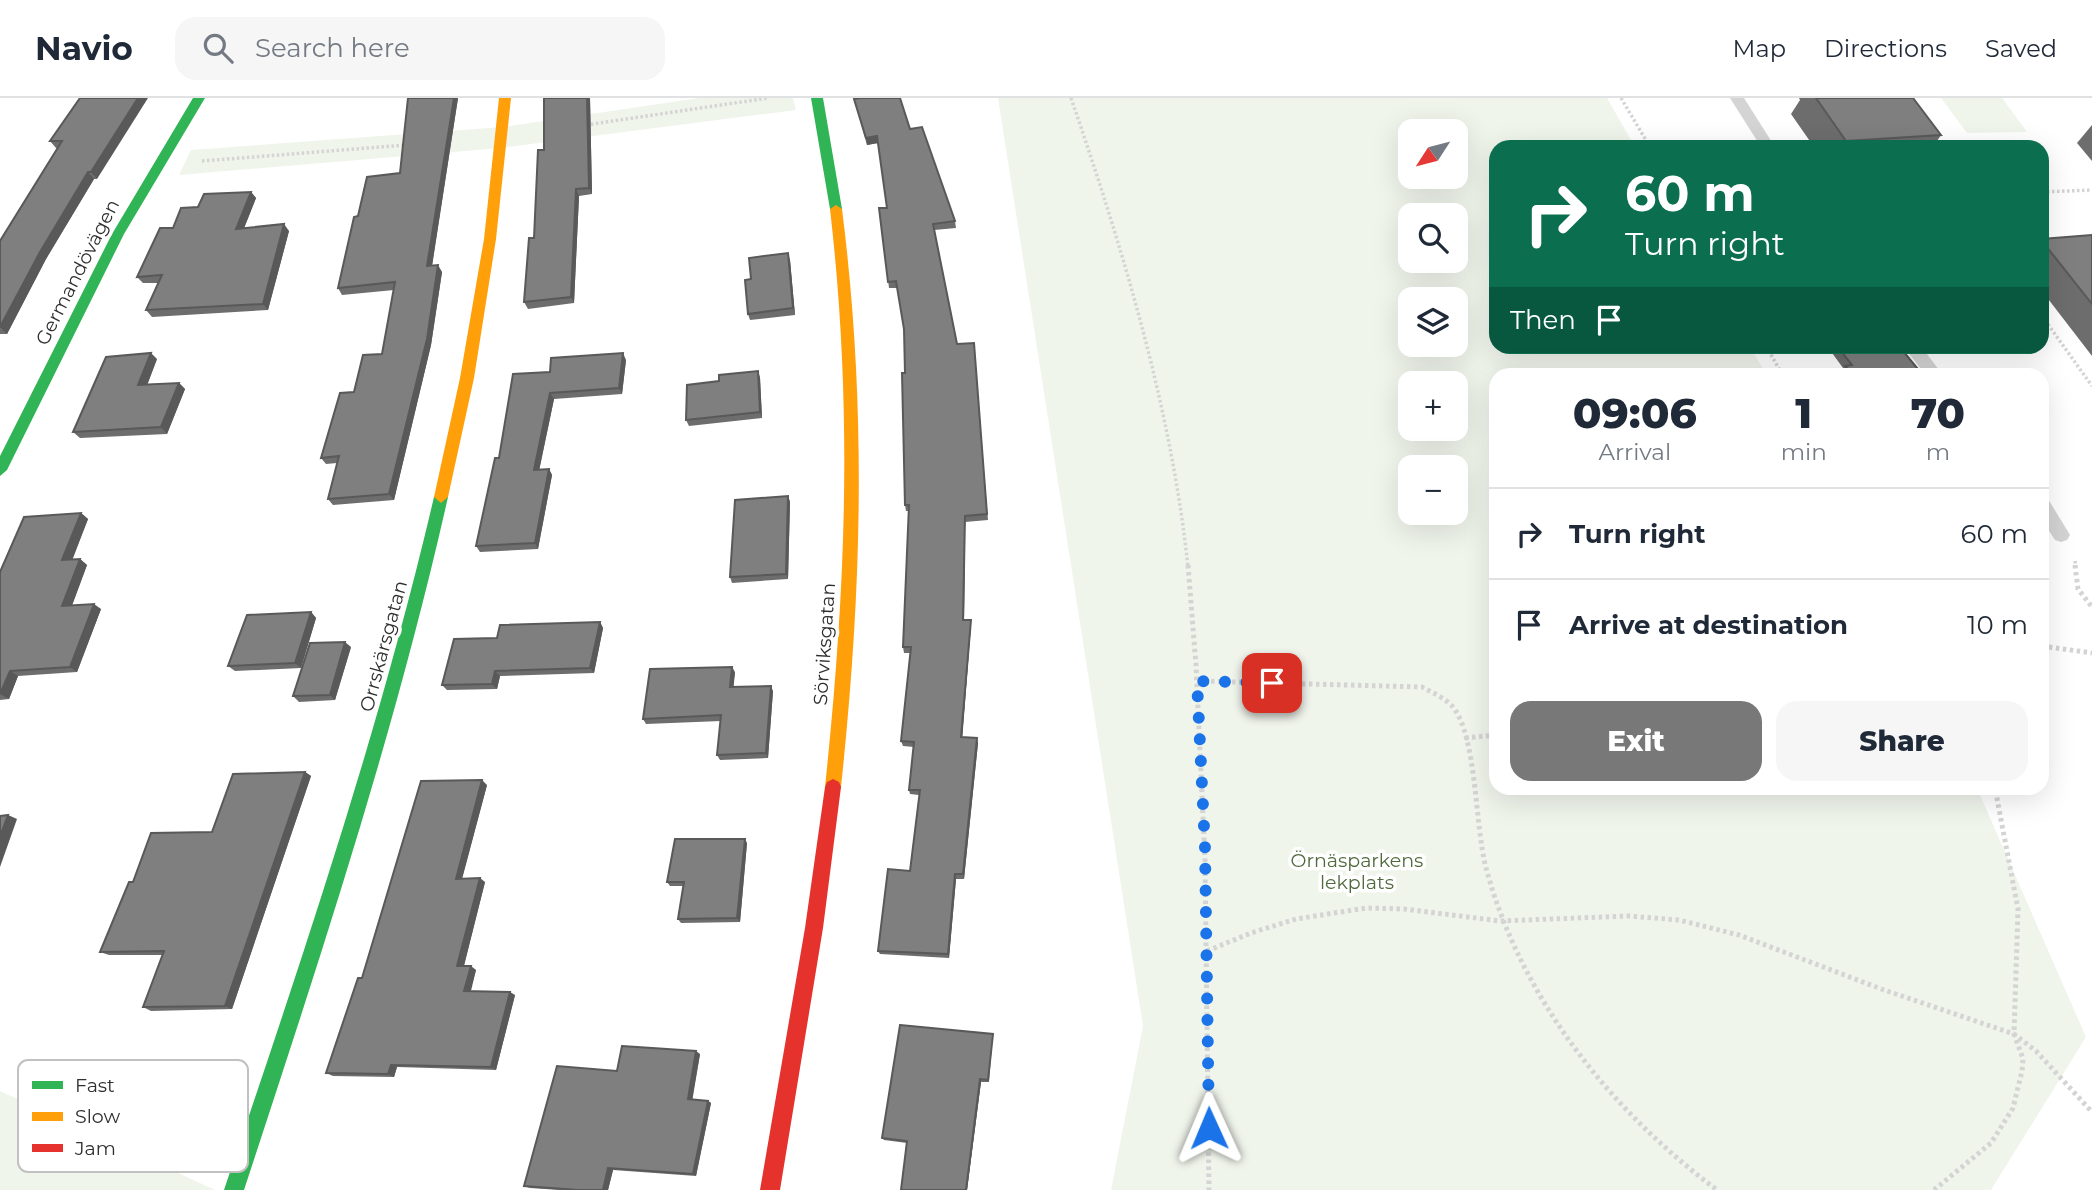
<!DOCTYPE html>
<html lang="en">
<head>
<meta charset="utf-8">
<style>
  body { margin:0; font-family:Montserrat,sans-serif; background:#f6f6f7; color:#1f2937; height:100vh; display:flex; flex-direction:column; font-size:26px; white-space:nowrap }
  * { box-sizing:border-box; margin:0 }
  p { font-size:23px; color:#747a83 }
  .icon { flex:none; width:38px; height:38px; fill:none; stroke:currentColor; stroke-width:2; stroke-linecap:round; stroke-linejoin:round }
  .map { position:relative; flex:1; overflow:hidden }
  .panel { position:absolute; left:1489px; top:270px; width:560px; height:427px; display:flex; flex-direction:column; background:#fff; border-radius:21px; box-shadow:0 7px 28px #0002 }
  .panel>* { flex:none }
  .banner { position:absolute; left:1489px; top:42px; width:560px; height:214px; border-radius:21px; box-shadow:0 7px 28px #0002; background:#0b6e4f; color:#fff; overflow:hidden }
  .needle { width:46px; rotate:234deg }
  .controls { position:absolute; left:1398px; top:21px; display:grid; gap:14px }
  .controls a { display:grid; place-items:center; width:70px; height:70px; border-radius:14px; background:#fff; box-shadow:0 7px 28px #0002; font-size:35px }
  .pin { position:absolute; display:grid; place-items:center; width:60px; height:60px; color:#fff; margin:-30px; border-radius:14px; box-shadow:0 4px 10px #0006 }
  .me { position:absolute; width:77px; margin:-38px; rotate:359deg; stroke-linejoin:round; filter:drop-shadow(0 0 5px #0008) }
  .turn { display:flex; align-items:center; gap:24px; height:147px; padding:0 21px; font-size:32px }
  .turn .icon { width:91px; height:91px; stroke-width:2.5 }
  .turn b { display:block; font-size:49px; line-height:60px }
  .then { display:flex; align-items:center; height:66px; padding:0 21px; background:#0003; gap:14px; font-size:26px }
  .eta { display:flex; justify-content:space-evenly; align-items:center; height:119px; text-align:center }
  .eta b { font-size:42px; font-weight:800; line-height:49px }
  .button { display:flex; gap:14px; margin-top:auto; padding:14px 21px }
  .button a { flex:1; height:80px; border-radius:21px; background:#787878; color:#fff; font-size:28px; font-weight:800; line-height:80px; text-align:center }
  .button a+a { background:#f6f6f7; color:#1f2937 }
  ul { padding:0; list-style:none }
  li { display:flex; align-items:center; gap:21px; height:91px; padding:0 21px; border-top:2px solid #e0e1e3 }
  li div { flex:1 }
  li b { display:block; font-size:26px }
  li em { font-style:normal }
  header { display:flex; align-items:center; gap:42px; box-sizing:border-box; height:98px; padding:0 35px; background:#fff; border-bottom:2px solid #e0e1e3 }
  header strong { font-size:33px }
  nav { display:flex; gap:38px; margin-inline-start:auto; font-size:24px }
  .search { width:490px; height:63px; background:#f6f6f7; display:flex; align-items:center; gap:18px; box-sizing:border-box; padding:0 24px; border-radius:21px; color:#747a83; font-size:26px }
  .map>svg:first-child { display:block }
</style>
</head>
<body>
<header>
<strong>Navio</strong>
<div class="search"><svg class="icon" aria-label="search" viewBox="0 0 24 24"><circle cx="10" cy="10" r="6"/><path d="M15 15l6 6"/></svg>Search here</div>
<nav><a>Map</a><a>Directions</a><a>Saved</a></nav>
</header>
<div class="map">
<svg width="2092" height="1092" viewBox="0 0 2092 1092">
  <rect width="100%" height="100%" fill="#fff"/>
  <g fill="#f0f5ec" fill-rule="evenodd">
    <polygon points="699,0 793,0 796,12 501,50 179,77 191,52 503,29"/>
    <path d="M998,0h609l28,49h-139v199l254,1 16,27h-270v414h481l109,249 -95,153h-880l32,-164zM1456,33v46h-46v-46zM1456,117v46h-46v-46zM1456,201v46h-46v-46zM1456,285v46h-46v-46zM1456,369v46h-46v-46z"/>
    <polygon points="1941,0 2002,0 2027,34 1967,35"/>
    <polygon points="0,993 215,1092 0,1092"/>
  </g>
  <g fill="none" stroke-linecap="round" stroke-linejoin="round">
    <g stroke="#d4d4d4" stroke-width="3.5" stroke-dasharray="2.5 2.5" stroke-linecap="butt">
      <path d="M1071,0c52,152 100,309 117,469"/>
      <polyline points="1621,0 1650,49"/>
      <polyline points="586,27 768,0"/>
      <polyline points="202,63 406,47"/>
      <polyline points="2042,94 2092,92"/>
      <polyline points="2042,218 2092,288"/>
      <polyline points="1766,248 1782,276"/>
      <polyline points="2075,463 2076,469"/>
    </g>
    <g stroke="#d4d4d4" stroke-width="5" stroke-dasharray="3.5 3.5" stroke-linecap="butt">
      <polyline points="1188,467 1196,567 1205,762 1209,1092"/>
      <polyline points="2075,467 2078,491 2092,509"/>
      <polyline points="2042,548 2092,555"/>
      <path d="M1197,583l225,6c11,6 23,11 31,20 24,30 22,120 33,161 35,130 124,242 231,322"/>
      <polyline points="1465,640 1496,637"/>
      <polyline points="1207,853 1251,835 1296,821 1366,810 1404,811 1500,823 1629,818 1679,822 1739,837 1884,892 2014,936 2036,953 2092,1014"/>
      <polyline points="1934,1092 1991,1045 2013,1010 2022,973 2023,961 2014,936 2018,811 1995,690"/>
    </g>
    <g fill="#d4d4d4" fill-rule="evenodd">
      <polygon points="1730,0 1744,0 1775,49 1761,49"/>
      <polygon points="1903,248 1921,248 1942,276 1925,276"/>
      <polygon points="2042,399 2048,401 2067,432 2070,437 2067,442 2061,444 2055,442 2042,422"/>
    </g>
    <g fill="#30b455" fill-rule="evenodd">
      <polygon points="193,0 205,0 124,136 7,372 0,378 0,358 112,136"/>
      <polygon points="811,0 823,0 842,111 836,115 830,111"/>
      <path d="M441,393l7,6c-53,236 -129,464 -204,693h-20c77,-229 155,-457 210,-693z"/>
    </g>
    <g fill="#ff9f0a" fill-rule="evenodd">
      <polygon points="499,0 511,0 496,141 474,280 448,399 441,405 434,399 460,280 484,141"/>
      <path d="M836,107l6,4c25,198 20,380 -1,578l-2,5 -6,3 -6,-3 -2,-5c21,-198 28,-379 5,-578z"/>
    </g>
    <polygon fill="#e5322d" fill-rule="evenodd" points="833,681 839,684 841,689 823,830 780,1092 760,1092 805,830 825,689 827,684"/>
  </g>
  <g fill="#6d6d6d">
    <polygon points="80,0 97,81 94,81 46,161 7,236 0,236 0,143 58,50 56,50 50,43"/>
    <polygon points="458,0 432,167 442,174 431,247 394,402 333,407 328,401 337,365 326,366 321,360 354,294 382,256 394,192 342,197 338,190 358,118 400,75"/>
    <polygon points="590,0 592,96 579,98 574,205 528,211 524,204 534,140 544,52"/>
    <polygon points="1799,0 1913,0 1941,37 1933,49 1814,49 1791,16 1800,2"/>
    <polygon points="854,1 910,31 955,123 956,130 934,132 957,246 974,245 988,422 965,424 964,522 971,527 962,639 978,645 964,781 956,781 949,860 880,856 878,853 910,773 919,697 910,696 909,692 914,649 903,648 901,643 911,555 904,555 903,549 909,413 906,413 905,407 905,275 904,232 897,190 889,190 879,110 887,110 878,45 867,47"/>
    <polygon points="2092,27 2092,63 2077,45"/>
    <polygon points="251,94 256,100 244,130 289,133 268,212 152,219 146,212 158,185 143,185 137,179 173,130 198,109"/>
    <polygon points="2092,137 2092,258 2042,193 2042,141"/>
    <polygon points="790,162 795,217 750,222 748,216 751,181"/>
    <polygon points="1827,248 1899,248 1922,276 1841,276 1839,274 1843,270"/>
    <polygon points="157,261 147,286 179,285 185,291 167,336 80,340 73,334"/>
    <polygon points="626,262 622,296 554,301 539,372 549,371 552,377 538,451 480,454 476,448 499,360 550,274"/>
    <polygon points="758,273 760,280 762,320 689,328 686,322 719,283"/>
    <polygon points="788,398 790,404 788,481 732,485 730,479"/>
    <polygon points="81,415 88,421 72,461 80,461 87,467 72,507 101,511 77,574 18,578 9,601 0,602 0,474"/>
    <polygon points="311,514 316,520 301,570 235,573 228,568"/>
    <polygon points="600,524 603,530 594,575 500,578 497,591 447,592 442,587 497,540"/>
    <polygon points="351,549 335,602 299,604 293,598"/>
    <polygon points="735,574 733,589 773,593 768,660 720,662 717,657 721,623 646,626 643,621"/>
    <polygon points="305,674 311,678 232,911 151,913 143,909 163,857 109,857 100,854 133,784"/>
    <polygon points="487,687 462,780 485,784 464,868 476,872 470,893 515,897 496,972 397,969 394,979 333,978 326,975 362,880"/>
    <polygon points="747,745 740,824 681,825 678,821 683,788 670,788 667,784"/>
    <polygon points="993,936 989,984 981,984 967,1092 901,1092 907,1045 884,1042 882,1040"/>
    <polygon points="700,956 692,1001 708,1003 711,1005 696,1078 613,1072 608,1092 560,1092 530,1090 524,1088 617,973"/>
  </g>
  <g fill="#595959">
    <polygon points="138,0 148,0 97,81 91,74"/>
    <polygon points="454,0 458,0 431,175 427,168"/>
    <polygon points="587,0 590,0 592,96 589,90"/>
    <polygon points="877,38 878,45 867,47 866,40"/>
    <polygon points="88,74 94,81 46,161 7,236 0,229 40,154"/>
    <polygon points="576,91 579,98 574,205 571,199"/>
    <polygon points="251,94 256,100 241,138 236,131"/>
    <polygon points="284,126 289,133 268,212 263,206"/>
    <polygon points="788,155 790,162 795,217 793,210"/>
    <polygon points="438,167 442,174 431,247 394,402 389,396"/>
    <polygon points="151,255 157,261 145,293 138,287"/>
    <polygon points="623,255 626,262 622,296 619,290"/>
    <polygon points="758,273 760,280 762,320 760,314"/>
    <polygon points="179,285 185,291 167,336 161,329"/>
    <polygon points="550,295 554,301 538,378 534,372"/>
    <polygon points="549,371 552,377 538,451 535,445"/>
    <polygon points="788,398 790,404 788,481 786,476"/>
    <polygon points="81,415 88,421 70,468 62,462"/>
    <polygon points="965,418 965,424 964,527 963,522"/>
    <polygon points="80,461 87,467 70,513 62,508"/>
    <polygon points="94,506 101,511 77,574 70,569"/>
    <polygon points="311,514 316,520 301,570 295,565"/>
    <polygon points="971,522 971,527 962,644 961,639"/>
    <polygon points="600,524 603,530 594,575 590,570"/>
    <polygon points="345,544 351,549 335,602 330,597"/>
    <polygon points="732,569 735,574 733,595 730,589"/>
    <polygon points="10,573 18,578 9,601 0,596"/>
    <polygon points="495,573 500,578 497,591 492,586"/>
    <polygon points="771,588 773,593 768,660 766,655"/>
    <polygon points="977,640 978,645 964,781 963,776"/>
    <polygon points="305,674 311,678 232,911 225,908"/>
    <polygon points="482,682 487,687 461,785 456,781"/>
    <polygon points="8,717 17,721 0,769 0,739"/>
    <polygon points="745,741 747,745 740,824 737,820"/>
    <polygon points="955,776 956,781 949,860 948,856"/>
    <polygon points="480,780 485,784 463,871 457,868"/>
    <polygon points="471,868 476,872 470,897 464,893"/>
    <polygon points="510,894 515,897 496,972 491,969"/>
    <polygon points="696,953 700,956 692,1004 688,1001"/>
    <polygon points="391,967 397,969 394,979 388,976"/>
    <polygon points="980,981 981,984 967,1092 966,1092"/>
    <polygon points="708,1003 711,1005 696,1078 693,1076"/>
    <polygon points="608,1070 613,1072 608,1092 603,1092"/>
  </g>
  <g fill="#7f7f7f" stroke="#595959" stroke-width="2">
    <polygon points="80,0 138,0 91,74 88,74 40,154 0,229 0,143 62,43 50,43"/>
    <polygon points="408,0 454,0 427,168 438,167 427,241 389,396 328,401 339,358 321,360 340,295 354,294 363,257 382,256 395,184 338,190 354,119 358,118 367,79 400,75"/>
    <polygon points="544,0 587,0 589,90 576,91 571,199 524,204 529,140 534,140 538,52 544,52"/>
    <polygon points="860,0 900,0 910,31 922,29 955,123 933,126 957,246 974,245 987,416 965,418 963,522 971,522 961,639 977,640 963,776 955,776 948,856 878,853 888,771 910,773 920,692 909,692 914,644 901,643 911,549 903,549 909,407 905,407 902,275 905,275 904,231 896,183 888,184 879,110 887,110 877,38 866,40 854,1"/>
    <polygon points="1816,0 1913,0 1941,37 1846,43"/>
    <polygon points="251,94 236,131 284,126 263,206 146,212 162,177 137,179 160,130 173,130 181,110 198,109 204,96"/>
    <polygon points="2092,137 2092,206 2042,143 2042,141"/>
    <polygon points="788,155 793,210 748,216 745,182 751,181 749,160"/>
    <polygon points="1837,248 1899,248 1922,276 1852,276 1845,268 1852,267"/>
    <polygon points="151,255 138,287 179,285 161,329 73,334 106,259"/>
    <polygon points="623,255 619,290 550,295 534,372 549,371 535,445 476,448 495,360 499,360 513,276 550,274 551,260"/>
    <polygon points="758,273 760,314 686,322 687,287 719,283 719,277"/>
    <polygon points="788,398 786,476 730,479 735,402"/>
    <polygon points="81,415 62,462 80,461 62,508 94,506 70,569 10,573 0,596 0,474 24,419"/>
    <polygon points="311,514 295,565 228,568 247,517"/>
    <polygon points="600,524 590,570 495,573 492,586 442,587 454,541 497,540 500,527"/>
    <polygon points="345,544 330,597 293,598 310,545"/>
    <polygon points="732,569 730,589 771,588 766,655 717,657 721,617 643,621 650,571"/>
    <polygon points="305,674 225,908 143,909 164,853 100,854 129,784 133,784 151,735 212,734 233,676"/>
    <polygon points="482,682 456,781 480,780 457,868 471,868 464,893 510,894 491,969 391,967 388,976 326,975 358,880 362,880 421,683"/>
    <polygon points="8,717 0,739 0,718"/>
    <polygon points="675,741 745,741 737,820 678,821 684,784 667,784"/>
    <polygon points="900,927 993,936 988,982 980,981 966,1092 901,1092 907,1043 882,1040"/>
    <polygon points="622,948 696,953 688,1001 708,1003 693,1076 608,1070 603,1092 578,1092 524,1088 557,968 617,973"/>
  </g>
  <g fill="none" stroke-linecap="round" stroke-linejoin="round">
    <polyline stroke="#1a73e8" stroke-width="12" stroke-dasharray="0 21.6" points="1209,1030 1205,750 1197,583 1272,585"/>
  </g>
  <g text-anchor="middle" stroke-width="7" stroke-linejoin="round" paint-order="stroke">
    <g font-size="19" fill="#2f2f2f" stroke="#fff">
      <text transform="translate(77 174) rotate(-63)" y="7">Germandövägen</text>
      <text transform="translate(824 546) rotate(-86)" y="7">Sörviksgatan</text>
      <text transform="translate(383 548) rotate(-75)" y="7">Orrskärsgatan</text>
    </g>
    <g font-size="19" fill="#506a3d" stroke="#fff">
      <text x="1357" y="769">Örnäsparkens<tspan x="1357" dy="22">lekplats</tspan></text>
    </g>
  </g>
  <rect x="18" y="962" width="230" height="112" rx="10" fill="#fff" stroke="#c1c1c1" stroke-width="2"/>
  <rect x="32" y="983" width="31" height="8" fill="#30b455"/>
  <rect x="32" y="1014" width="31" height="9" fill="#ff9f0a"/>
  <rect x="32" y="1046" width="31" height="8" fill="#e5322d"/>
  <g font-size="19" fill="#2f2f2f">
    <text x="75" y="994">Fast</text>
    <text x="75" y="1025">Slow</text>
    <text x="75" y="1057">Jam</text>
  </g>
</svg>
<div class="controls">
<a><svg class="needle" viewBox="-14 -14 28 28"><path d="M0-13l5 13h-10z" fill="#e53935"/><path d="M0 13l5-13h-10z" fill="#747a83"/></svg></a>
<a><svg class="icon" aria-label="search" viewBox="0 0 24 24"><circle cx="10" cy="10" r="6"/><path d="M15 15l6 6"/></svg></a>
<a><svg class="icon" aria-label="layers" viewBox="0 0 24 24"><path d="M12 4l9 5-9 5-9-5zM3 14l9 5 9-5"/></svg></a>
<a>+</a>
<a>−</a>
</div>
<div class="pin" style="left:1272px;top:585px;background:#d93025"><svg class="icon" aria-label="arrive" viewBox="0 0 24 24"><path d="M6 21V4h12l-3 4 3 4H6"/></svg></div>
<svg class="me" style="left:1209px;top:1030px" viewBox="-20 -20 40 40"><path d="M0-17L14 15 0 8-14 15z" fill="#1a73e8" stroke="#fff" stroke-width="4"/></svg>
<div class="banner">
<div class="turn"><svg class="icon" aria-label="right" viewBox="0 0 24 24"><path d="M7 20v-9h11M14 6l5 5-5 5"/></svg><div><b>60 m</b>Turn right</div></div>
<div class="then">Then<svg class="icon" aria-label="arrive" viewBox="0 0 24 24"><path d="M6 21V4h12l-3 4 3 4H6"/></svg></div>
</div>
<section class="panel">
<div class="eta">
<div><b>09:06</b><p>Arrival</p></div>
<div><b>1</b><p>min</p></div>
<div><b>70</b><p>m</p></div>
</div>
<ul>
<li><svg class="icon" aria-label="right" viewBox="0 0 24 24"><path d="M7 20v-9h11M14 6l5 5-5 5"/></svg><div><b>Turn right</b></div><em>60 m</em></li>
<li><svg class="icon" aria-label="arrive" viewBox="0 0 24 24"><path d="M6 21V4h12l-3 4 3 4H6"/></svg><div><b>Arrive at destination</b></div><em>10 m</em></li>
</ul>
<div class="button"><a>Exit</a><a>Share</a></div>
</section>
</div>
</body>
</html>
